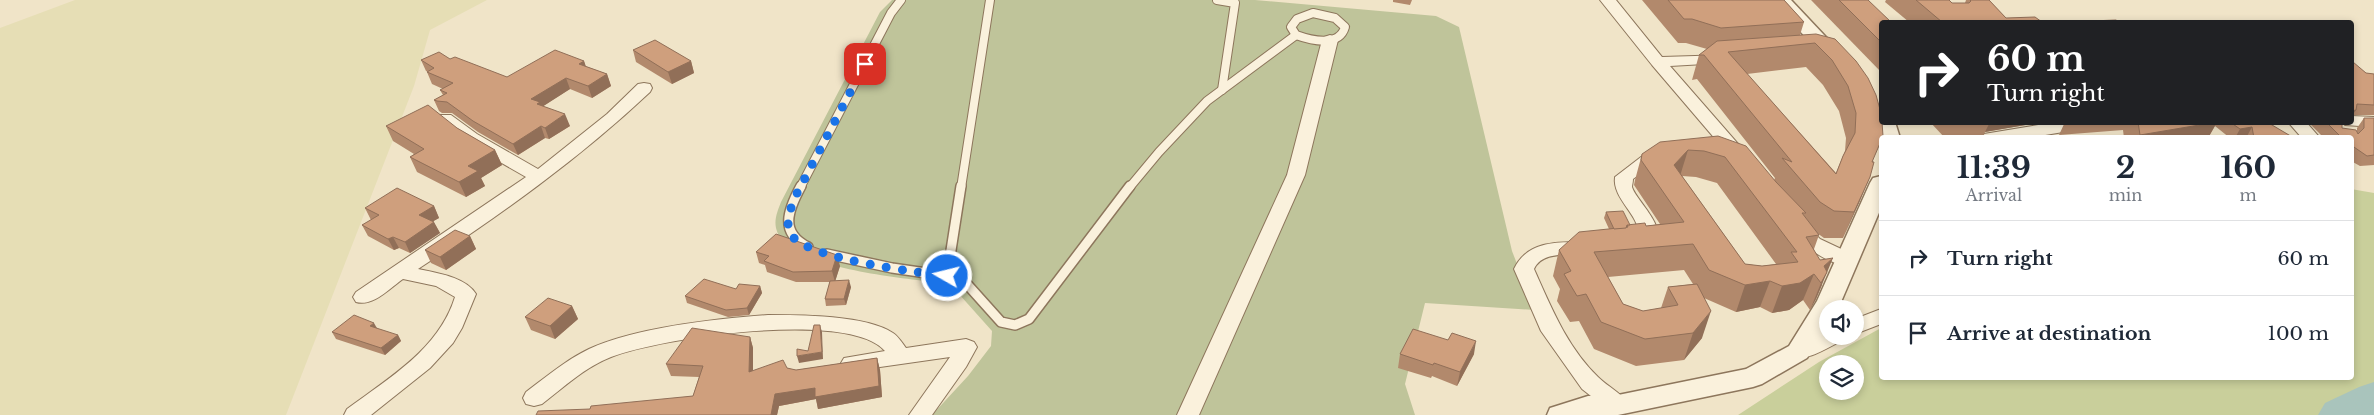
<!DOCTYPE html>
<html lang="en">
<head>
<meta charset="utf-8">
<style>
  body { margin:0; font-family:"Libre Baskerville",serif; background:#f6f6f7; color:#1f2937; height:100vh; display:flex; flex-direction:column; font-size:19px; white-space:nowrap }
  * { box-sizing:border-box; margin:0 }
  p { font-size:16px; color:#747a83 }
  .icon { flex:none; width:28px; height:28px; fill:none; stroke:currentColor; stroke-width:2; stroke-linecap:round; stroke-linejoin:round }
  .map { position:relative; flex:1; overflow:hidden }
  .side { position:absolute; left:1879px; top:135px; width:475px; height:245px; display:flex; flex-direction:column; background:#fff; border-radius:5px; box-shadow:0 2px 8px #0003 }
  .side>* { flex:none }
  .top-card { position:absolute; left:1879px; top:20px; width:475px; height:105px; border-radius:5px; box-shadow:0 2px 8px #0003; background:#202124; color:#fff; overflow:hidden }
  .tools { position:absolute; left:1819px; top:300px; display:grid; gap:10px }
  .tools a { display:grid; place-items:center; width:45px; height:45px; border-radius:50%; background:#fff; box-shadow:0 2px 8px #0003; font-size:25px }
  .pin { position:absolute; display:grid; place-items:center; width:42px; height:42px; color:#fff; margin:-21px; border-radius:10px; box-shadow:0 2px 8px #0006 }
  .me { position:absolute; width:55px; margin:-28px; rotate:278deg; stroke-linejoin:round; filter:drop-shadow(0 0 4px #0008) }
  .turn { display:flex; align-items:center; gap:18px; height:105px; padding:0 25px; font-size:22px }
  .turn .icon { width:65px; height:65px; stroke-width:2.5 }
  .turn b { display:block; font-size:35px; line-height:42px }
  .eta { display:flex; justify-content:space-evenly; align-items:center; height:85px; text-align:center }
  .eta b { font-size:30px; font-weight:700; line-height:35px }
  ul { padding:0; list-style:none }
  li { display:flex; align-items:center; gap:15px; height:75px; padding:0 25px; border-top:1px solid #e0e1e3 }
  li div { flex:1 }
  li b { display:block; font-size:19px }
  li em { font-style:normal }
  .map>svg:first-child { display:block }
</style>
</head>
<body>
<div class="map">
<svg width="2374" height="415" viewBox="0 0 2374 415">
  <rect width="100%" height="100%" fill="#f0e4c8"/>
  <polygon fill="#e6deb5" points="75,0 487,0 430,30 414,86 286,415 0,415 0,28"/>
  <path fill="#c9cf9b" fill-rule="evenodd" d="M2351,189l23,4v222h-636l81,-53 62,-34v50h470zM1828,364h27v27h-27z"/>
  <path fill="#bfc49a" d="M892,0h363l181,16 23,11 53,224 23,59 -110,-7 -20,81 10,31h-483l36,-39 23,-30 1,-15 -42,-47c-36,-5 -166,-14 -174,-56 -2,-9 2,-18 5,-26l99,-190z"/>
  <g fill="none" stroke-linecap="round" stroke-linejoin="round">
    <polygon fill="#a9c4bc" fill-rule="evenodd" points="2374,382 2374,415 2318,415 2325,403 2359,387"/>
    <g stroke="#8d765c" stroke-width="10">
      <g id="service-far1">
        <polyline points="1217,0 1235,3 1222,90"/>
        <path d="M1313,13l22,5 10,9c-6,21 -35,13 -49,8l-5,-8 6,-8z"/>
        <polyline points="800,188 891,13 901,0"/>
        <polyline points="961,188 990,0"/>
        <polyline points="1129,188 1159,152 1207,101 1296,35"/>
      </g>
    </g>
    <g stroke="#8d765c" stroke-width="12">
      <g id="service">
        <path d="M801,186c-13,24 -22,47 7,61"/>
        <polyline points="827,254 892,268 954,277 966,283 1001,322 1015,325 1029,319 1130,186"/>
        <polyline points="947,276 961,186"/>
      </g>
    </g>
    <g stroke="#8d765c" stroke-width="2">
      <g id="minor">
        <polygon points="1600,0 1616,0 1662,57 1728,55 1730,58 1728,61 1722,63 1670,66 1746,153 1749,157 1746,161 1734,161 1652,65"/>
        <polygon points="1330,35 1336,37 1338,40 1305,175 1199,415 1177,415 1287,175 1322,40 1324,37"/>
        <path d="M644,83l6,1 2,4 -2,4c-71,67 -150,123 -232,177 19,4 48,8 58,25l-14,34 -9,15 -23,25 -59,47h-27l3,-6c42,-31 92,-60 108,-112l-19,-11 -33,-7c-13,9 -30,28 -47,23l-3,-5 3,-5 170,-115 -61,-35 -26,-19 -3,-4 3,-4h12l26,19 61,35 69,-55 31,-30z"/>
        <polygon points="2351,116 2374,117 2374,127 2345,125 2343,122 2351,122"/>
        <polygon points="2057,122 2082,122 2084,125 2081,129 2027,138 1982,138 1984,134 1990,133"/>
        <polygon points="2288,122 2306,122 2320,138 2302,138"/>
        <path d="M1663,155l6,1 3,4 -3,4 -18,2 -18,13c0,3 -1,6 -1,8 4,14 42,46 17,57 -7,3 -11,4 -19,2l-3,-4 3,-4 8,-4c2,-19 -26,-35 -23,-57l26,-20z"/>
        <path d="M1797,221l7,2 16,16 34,16 3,5 -3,5c-20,5 -56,-22 -67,-38l3,-4z"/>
        <path d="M1584,242l7,2 3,4 -3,4c-18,5 -48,-3 -57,17 17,38 33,78 64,108 10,10 24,16 31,28l-3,6 -8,2 -8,-2 -28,-22 -41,-58 -27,-62c13,-28 43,-27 70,-27z"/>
        <polygon points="1881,309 1881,324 1855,334 1855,319"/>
        <path d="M768,315c33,0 98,0 125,18 6,4 9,10 13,15l60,-9 8,3 3,5 -11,20 -34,48h-23l41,-58 -98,14 -8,-3 -3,-5 3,-5 41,-7c-36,-42 -225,-13 -274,6 -26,10 -47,30 -69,47l-8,2 -8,-2 -3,-6 3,-6c20,-15 40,-32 63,-43 48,-22 126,-30 179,-34z"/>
        <path d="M1828,330v6h16l-3,5c-14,7 -34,21 -51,16l-3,-5 3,-5z"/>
      </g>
    </g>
    <g stroke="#8d765c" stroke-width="3">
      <g id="tertiary">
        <polygon points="1772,0 1791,0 1841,53 1844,57 1841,61 1834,63 1827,61"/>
        <polygon points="1881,116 1881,122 1895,122 1900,138 1881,138 1881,141 1874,122 1877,118"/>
        <polygon points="1881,176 1881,208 1841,302 1837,309 1828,309 1828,325 1807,358 1762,384 1753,387 1618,415 1547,415 1550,408 1588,396 1618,395 1746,369 1789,346 1817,301 1870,183 1873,178"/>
      </g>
    </g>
    <use href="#service-far1" stroke="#faf1dc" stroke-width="8"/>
    <use href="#service" stroke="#faf1dc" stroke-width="9"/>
    <use href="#minor" fill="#faf1dc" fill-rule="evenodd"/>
    <use href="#tertiary" fill="#faf1dc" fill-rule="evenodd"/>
  </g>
  <g fill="#b2896c" fill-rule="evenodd">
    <polygon points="1393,0 1412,0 1410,5 1393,2"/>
    <path d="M1642,0h142l20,22 -4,13 35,4 38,123 -3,15 -27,61h-19l-7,-5 2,2 -5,14 8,36 -6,14 -6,11 -7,-10 -14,10 -17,3 -12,-6 -24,5 -32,-14 -2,40 -18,22 -48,6 -42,-17 -15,-28 -9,1 -13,-21 3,-12 -7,-13 6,-26 50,-21 -5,-11 2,-6 24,13 16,1 14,-2 -26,-39 1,-5 7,-26 76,-18 56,44 1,-2 -78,-99 -5,1 7,-25 8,-6 -21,-6h-8zM1806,67l17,18 16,26 7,27 -1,13 -9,22 -89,-99zM1682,176l14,1 21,6 59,81 -14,2 -17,-2zM1684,270l9,14 -25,3 -7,21 -18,3 -20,-7 -15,-27z"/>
    <polygon points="1811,0 1868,0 1881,22 1881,72"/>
    <polygon points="1886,0 1949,0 1952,3 1965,3 1966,0 1989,0 2006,18 2042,22 1909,22 1885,2"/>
    <polygon points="633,50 691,61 694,73 672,84 636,62"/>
    <polygon points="450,59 507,77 584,61 585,66 607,74 611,86 592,98 570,89 543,106 570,126 549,139 545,138 518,155 478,132 452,113 442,113 439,111 434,100 443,95 440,90 443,89 432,84 427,72 428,72 426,71 421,60"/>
    <polygon points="2351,62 2366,73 2374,74 2374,115 2353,115 2351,117"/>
    <polygon points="2364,118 2374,118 2374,165 2360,166 2351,161 2351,138 2324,138 2308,122 2342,122 2342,128 2357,131 2357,128"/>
    <polygon points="1930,122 2042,122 1990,131 1985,132 1983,138 1945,138"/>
    <polygon points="2065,122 2270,122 2267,123 2294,138 2230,138 2215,126 2208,138 2124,138 2123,130 2059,135"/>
    <polygon points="386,126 457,128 495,150 502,165 481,178 485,186 466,197 417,172 410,157 414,154 393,141"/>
    <polygon points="434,206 439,218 433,221 440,233 410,253 399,248 394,250 368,236 362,225 371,220 365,208"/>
    <polygon points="470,236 476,249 446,270 431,263 425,250"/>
    <polygon points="756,252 840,266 835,281 851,287 846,305 826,306 825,299 830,282 796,282 767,272 765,265 759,263"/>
    <polygon points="760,286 762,293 749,315 728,317 687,303 685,296"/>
    <polygon points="572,306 578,319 555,339 531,330 525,317"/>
    <polygon points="332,332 398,335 401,341 385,355 336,339"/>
    <polygon points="750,337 753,348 753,371 787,368 796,370 877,358 880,370 882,397 818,409 816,399 779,406 777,415 536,415 590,409 693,396 699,377 671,376 666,364"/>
    <polygon points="1400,354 1474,354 1457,386 1432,376 1431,378 1398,368"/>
  </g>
  <g fill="#916f58">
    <polygon points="584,61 588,72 579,64"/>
    <polygon points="691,61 694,73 672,84 668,72"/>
    <polygon points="607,74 611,86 592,98 588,86"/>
    <polygon points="566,78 570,89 542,107 531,99"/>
    <polygon points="2356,110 2351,117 2351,111"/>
    <polygon points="565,114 570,126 549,139 545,128"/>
    <polygon points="1990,122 2042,122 1985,132"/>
    <polygon points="2217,122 2208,138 2139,138 2140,135"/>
    <polygon points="541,126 545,138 518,155 513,144"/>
    <polygon points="2252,127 2246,138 2235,138 2240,129"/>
    <polygon points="495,150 502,165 481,178 485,186 466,197 459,182 468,166"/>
    <polygon points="1688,150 1680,176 1674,165"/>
    <polygon points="1870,177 1859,203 1843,238 1854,212"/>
    <polygon points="434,206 439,218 425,226 419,215"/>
    <polygon points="434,222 440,233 410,253 405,242"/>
    <polygon points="470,236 476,249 446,270 440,257"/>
    <polygon points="393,237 399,248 394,250 388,239"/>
    <polygon points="837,255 840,266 835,282 832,271"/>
    <polygon points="1833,258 1816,299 1810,310 1821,283 1824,266"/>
    <polygon points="1814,274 1803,300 1789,310 1772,313 1782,286"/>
    <polygon points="849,280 851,287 846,305 844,299"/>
    <polygon points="1770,281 1760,307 1736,312 1745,285"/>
    <polygon points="760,286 762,293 749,315 747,308"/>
    <polygon points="572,306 578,319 555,339 550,326"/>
    <polygon points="1711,311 1702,338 1684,360 1693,333"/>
    <polygon points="374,323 378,330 370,326"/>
    <polygon points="820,325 822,332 823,359 799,363 797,356 822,352"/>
    <polygon points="398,335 401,341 385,355 381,348"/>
    <polygon points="750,337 753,348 753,384 749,372"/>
    <polygon points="1476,341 1474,354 1457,386 1460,372"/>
    <polygon points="877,358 880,370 882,397 818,409 816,399 779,406 777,415 771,415 775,394 815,388"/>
  </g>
  <g fill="#cf9f7d" stroke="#916f58" fill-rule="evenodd">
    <polygon points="1668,0 1784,0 1804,22 1721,28 1692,19 1684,19"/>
    <polygon points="1839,0 1868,0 1891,22 1881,22 1881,42"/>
    <polygon points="1916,0 1949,0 1952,3 1969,3 1971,1 1970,0 1989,0 2006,18 2035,17 2042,22 1942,22"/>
    <polygon points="2116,20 2119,22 2094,22 2091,21"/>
    <path d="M1816,34l19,5 21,22 12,17 8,17 5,18v9h1l1,14v2h-2v3l-9,21h2l-4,15 -16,35 -20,-1 -14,-9 -38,-44 10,4 -88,-107h-5l18,-14zM1815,43l17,17 16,26 8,27 -1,20 -12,23 -7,18 -108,-122z"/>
    <polygon points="655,40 691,61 668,72 633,50"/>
    <polygon points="555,50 584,61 579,64 607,74 588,86 566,78 531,99 540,102 537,104 565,114 545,128 541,126 513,144 473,121 447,102 437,101 434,100 447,93 440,90 453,83 427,72 434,68 421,60 439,52 450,59 455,57 507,77"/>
    <polygon points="2351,62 2353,62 2366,73 2374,74 2374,105 2357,104 2356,110 2351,111"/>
    <polygon points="428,105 457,128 495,150 468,166 478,171 459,182 410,157 424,149 386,126"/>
    <polygon points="2364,118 2374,118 2374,155 2367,156 2351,145 2351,138 2342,138 2326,122 2342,122 2342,128 2356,130 2358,134 2364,128"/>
    <polygon points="2138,122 2217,122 2140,135"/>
    <polygon points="2230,122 2267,122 2294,138 2254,138 2252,127 2240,129"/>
    <path d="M1718,136l28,10 30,36 30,31h-4l17,22 -13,2 14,23 13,-2 -9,8 3,6 -6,11 -7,-9 -14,9 -18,3 -12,-5 -25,4 -36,-15 -16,-26 -99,8 29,52 20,7 35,-6 -10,-18 29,-3 14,27 -18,22 -48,6 -44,-17 -15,-28 -9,2 -13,-22 7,-3 -12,-21 20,-18 49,-5 -1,-2 18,-2 1,3 38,-4 -43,-62 1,-6 18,-12zM1688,150l16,1 21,6 72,95h-6l7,10 -36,4 -17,-2 -71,-99z"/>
    <polygon points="397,188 434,206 419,215 434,222 405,242 393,237 388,239 362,225 379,215 365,208"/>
    <polygon points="1623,211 1630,225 1627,225 1626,228 1614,229 1606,212"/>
    <polygon points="455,230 470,236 440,257 425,250"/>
    <polygon points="776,234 837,255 832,271 793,272 764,261 769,256 756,252"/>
    <polygon points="704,279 736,289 739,284 760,286 747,308 726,310 685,296"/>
    <polygon points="849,280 844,299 825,299 830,281"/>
    <polygon points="548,298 572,306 550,326 525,317"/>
    <polygon points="354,315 374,323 370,326 398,335 381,348 332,332"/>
    <polygon points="814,325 820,325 822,352 797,356 797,349 808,351"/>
    <polygon points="692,328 750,337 749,372 783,360 787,368 796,370 877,358 879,386 815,397 815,388 775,394 771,415 536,415 538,411 590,409 591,406 693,396 703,366 666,364"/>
    <polygon points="1413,329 1448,340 1452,333 1476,341 1460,372 1434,363 1433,365 1400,354"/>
  </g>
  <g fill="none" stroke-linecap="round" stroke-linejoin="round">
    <path stroke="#1a73e8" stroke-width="9" stroke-dasharray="0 16.2" d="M865,64l-71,135c-3,9 -9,25 -4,34 13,26 127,39 157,43"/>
  </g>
</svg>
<div class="tools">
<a><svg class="icon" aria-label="sound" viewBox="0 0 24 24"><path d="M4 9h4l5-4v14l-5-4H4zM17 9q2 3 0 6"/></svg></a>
<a><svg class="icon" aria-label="layers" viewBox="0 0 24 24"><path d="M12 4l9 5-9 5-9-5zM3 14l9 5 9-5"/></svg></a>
</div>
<div class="pin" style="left:865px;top:64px;background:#d93025"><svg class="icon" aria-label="arrive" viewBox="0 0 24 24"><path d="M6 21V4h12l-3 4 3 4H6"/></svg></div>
<svg class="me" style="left:947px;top:276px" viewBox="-20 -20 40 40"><circle r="17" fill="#1a73e8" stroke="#fff" stroke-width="3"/><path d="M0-11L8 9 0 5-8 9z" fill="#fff"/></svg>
<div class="top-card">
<div class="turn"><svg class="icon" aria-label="right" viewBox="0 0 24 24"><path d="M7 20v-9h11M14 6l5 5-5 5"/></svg><div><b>60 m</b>Turn right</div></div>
</div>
<section class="side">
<div class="eta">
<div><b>11:39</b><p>Arrival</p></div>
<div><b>2</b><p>min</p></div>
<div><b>160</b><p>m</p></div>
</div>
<ul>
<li><svg class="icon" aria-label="right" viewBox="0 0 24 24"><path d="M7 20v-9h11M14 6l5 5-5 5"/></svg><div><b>Turn right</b></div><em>60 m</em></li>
<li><svg class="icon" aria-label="arrive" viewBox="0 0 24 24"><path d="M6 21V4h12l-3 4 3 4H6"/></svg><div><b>Arrive at destination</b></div><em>100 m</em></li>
</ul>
</section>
</div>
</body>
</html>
